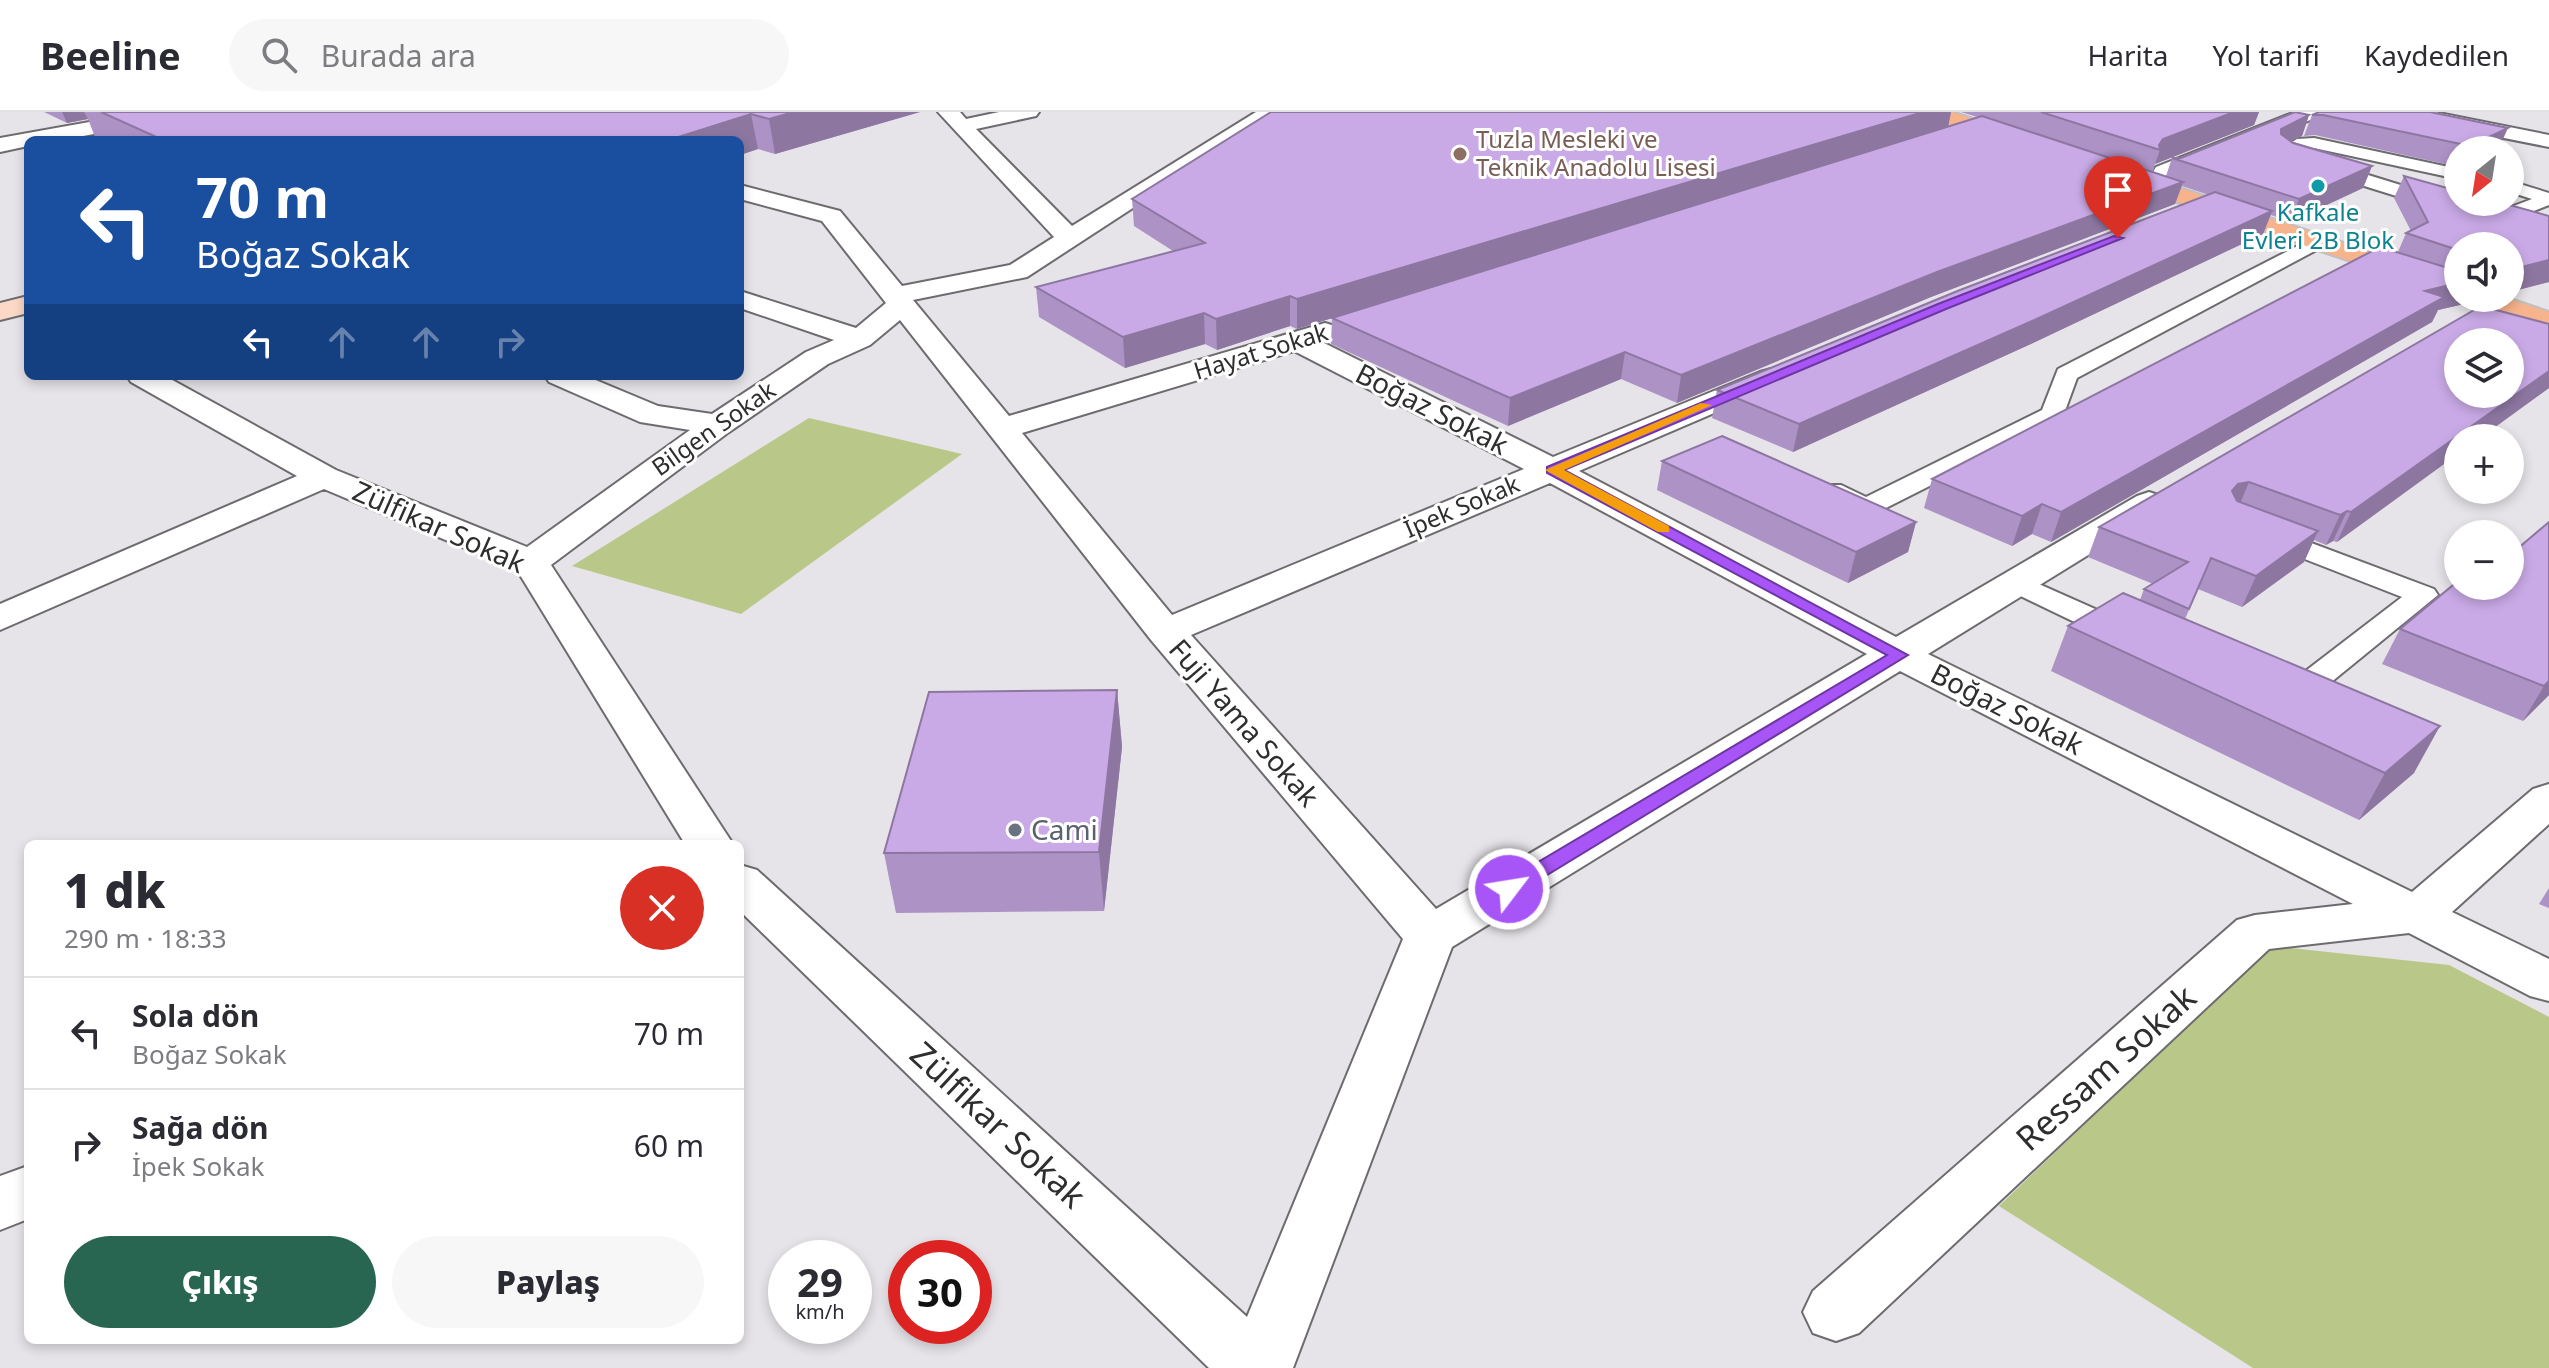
<!DOCTYPE html>
<html lang="tr">
<head>
<meta charset="utf-8">
<style>
  body { margin:0; font-family:"Noto Sans",sans-serif; background:#f7f7f7; color:#2b2b33; height:100vh; display:flex; flex-direction:column; font-size:30px; white-space:nowrap }
  * { box-sizing:border-box; margin:0 }
  p { font-size:26px; color:#7c7c81 }
  .icon { flex:none; width:44px; height:44px; fill:none; stroke:currentColor; stroke-width:2; stroke-linecap:round; stroke-linejoin:round }
  .map { position:relative; flex:1; overflow:hidden }
  .sheet { position:absolute; left:24px; top:728px; width:720px; height:504px; display:flex; flex-direction:column; background:#fff; border-radius:12px; box-shadow:0 4px 12px #0003 }
  .sheet>* { flex:none }
  .hud { position:absolute; left:24px; top:24px; width:720px; height:244px; border-radius:12px; box-shadow:0 4px 12px #0003; background:#1a4fa0; color:#fff; overflow:hidden }
  .needle { width:52px; rotate:210deg }
  .fabs { position:absolute; left:2444px; top:24px; display:grid; gap:16px }
  .fabs a { display:grid; place-items:center; width:80px; height:80px; border-radius:50%; background:#fff; box-shadow:0 4px 12px #0003; font-size:40px }
  .speed { position:absolute; left:768px; top:1128px; display:flex; gap:16px; font-size:40px; font-weight:700; text-align:center }
  .speed>* { display:grid; place-content:center; width:104px; height:104px; border-radius:50%; background:#fff; box-shadow:0 4px 12px #0003; line-height:1 }
  .speed small { font-size:20px; font-weight:400 }
  .speed .limit { border:12px solid #d22; background:#fff; color:#111 }
  .pin { position:absolute; display:grid; place-items:center; width:68px; height:68px; color:#fff; margin:-82px -34px; border-radius:50% 50% 50% 0; rotate:-45deg; box-shadow:0 0 8px #0007 }
  .pin .icon { rotate:45deg }
  .me { position:absolute; width:88px; margin:-44px; rotate:59deg; stroke-linejoin:round; filter:drop-shadow(0 0 6px #0008) }
  .turn { display:flex; align-items:center; gap:28px; height:168px; padding:0 40px; font-size:36px }
  .turn .icon { width:104px; height:104px; stroke-width:2.5 }
  .turn b { display:block; font-size:56px; line-height:68px }
  .lanes { display:flex; align-items:center; height:76px; padding:0 40px; background:#0003; justify-content:center; gap:40px; direction:ltr }
  .lanes .off { opacity:.35 }
  .round { display:grid; place-items:center; flex:none; width:84px; height:84px; border-radius:42px; background:#f7f7f7 }
  .overview { display:flex; align-items:center; justify-content:space-between; height:136px; padding:0 40px }
  h1 { font-size:48px; font-weight:800; line-height:60px }
  .action { display:flex; gap:16px; margin-top:auto; padding:16px 40px }
  .action a { flex:1; height:92px; border-radius:48px; background:#286652; color:#fff; font-size:32px; font-weight:800; line-height:92px; text-align:center }
  .action a+a { background:#f7f7f7; color:#2b2b33 }
  ul { padding:0; list-style:none }
  li { display:flex; align-items:center; gap:24px; height:112px; padding:0 40px; border-top:2px solid #e1e1e2 }
  li div { flex:1 }
  li b { display:block; font-size:30px }
  li em { font-style:normal }
  header { display:flex; align-items:center; gap:48px; box-sizing:border-box; height:112px; padding:0 40px; background:#fff; border-bottom:2px solid #e1e1e2 }
  header strong { font-size:38px }
  nav { display:flex; gap:44px; margin-inline-start:auto; font-size:28px }
  .search { width:560px; height:72px; background:#f7f7f7; display:flex; align-items:center; gap:20px; box-sizing:border-box; padding:0 28px; border-radius:44px; color:#7c7c81; font-size:30px }
  .map>svg:first-child { display:block }
</style>
</head>
<body>
<header>
<strong>Beeline</strong>
<div class="search"><svg class="icon" aria-label="search" viewBox="0 0 24 24"><circle cx="10" cy="10" r="6"/><path d="M15 15l6 6"/></svg>Burada ara</div>
<nav><a>Harita</a><a>Yol tarifi</a><a>Kaydedilen</a></nav>
</header>
<div class="map">
<svg width="2549" height="1256" viewBox="0 0 2549 1256">
  <rect width="100%" height="100%" fill="#e6e4e8"/>
  <g fill="#b9c889">
    <polygon points="809,306 962,342 741,502 572,454"/>
    <polygon points="2271,834 2449,853 2549,905 2549,1256 2253,1256 1999,1094"/>
  </g>
  <g fill="none" stroke-linecap="round" stroke-linejoin="round">
    <g stroke="#6d6b6e" stroke-width="4">
      <g id="lane">
        <polygon points="2314,26 2458,57 2458,67 2314,36 2297,41 2449,88 2451,92 2449,96 2435,96 2287,50 2275,41 2297,27"/>
        <polygon points="2510,69 2549,81 2549,93 2501,112 2487,112 2485,108 2487,104 2532,87 2510,80"/>
        <path d="M2317,124l10,6 -3,4 -247,132 -15,41 -186,94c-17,4 -47,-8 -57,-22l4,-6h18l25,12 176,-87 16,-41z"/>
        <polygon points="2266,414 2434,477 2438,483 2297,598 2285,601 2273,598 2269,591 2273,584 2402,485 2256,428 2252,422 2256,416"/>
        <polygon points="2014,461 2138,516 2142,523 2138,530 2127,532 2116,530 2004,476 1999,470 2004,464"/>
      </g>
    </g>
    <g stroke="#6d6b6e" stroke-width="4">
      <g id="street">
        <polygon points="145,0 189,0 179,6 62,28 28,28 28,34 0,40 0,26"/>
        <path d="M938,0h22l6,7 33,-7h40l-3,4 -60,13 96,97 184,-114h24l-253,165 -114,23 96,116 316,-93 10,3 4,6 -4,6 -13,4 231,115 207,-85 11,-3 11,3 4,6 -4,6 -203,87 317,166 241,-141 12,-4 12,4 6,7 -6,7 -233,144 484,238 121,-103 16,-5v40l-97,88 97,47v42l-19,-5 -121,-63 -140,16 -410,384 -23,8 -23,-8 -10,-21 10,-21 424,-371 18,-5 98,-11 -453,-233 -448,276 -159,421h-84l-469,-457v-46l17,5 490,447 156,-378 -252,-299 -251,-320 -30,25 -42,19 -99,68 -178,133 182,279h-48l-168,-274 -193,-81 -324,141v-26l297,-128 -166,-94 -4,-6h38l171,94 191,77 163,-117 -50,-8 -91,-40 -4,-6h41l72,30 54,8 94,-62 28,-12 -94,-32v-17l116,37 30,-25 -64,-82 -82,-22v-14l100,26 62,75 108,-21 44,-28zM1294,239l230,118 -352,146 -150,-182zM1550,371l317,171 -431,255 -245,-274z"/>
        <polygon points="2295,0 2323,0 2320,4 2172,65 2156,65 2153,60 2156,55"/>
        <polygon points="2393,0 2434,0 2549,23 2549,35 2403,6"/>
        <polygon points="28,1054 28,1107 0,1118 0,1064"/>
      </g>
    </g>
    <g stroke="#6d6b6e" stroke-width="4">
      <polygon id="secondary" points="28,184 28,201 0,208 0,191"/>
    </g>
    <g stroke="#c0c0c1" stroke-width="4">
      <g id="primary">
        <polygon points="1922,0 1952,0 2028,25 2031,30 2020,36 2012,35 1925,4"/>
        <polygon points="2123,57 2458,169 2459,186 2115,69 2112,64 2115,59"/>
        <polygon points="2466,186 2507,186 2549,200 2549,218 2470,192"/>
      </g>
    </g>
    <use href="#lane" fill="#fff" fill-rule="evenodd"/>
    <use href="#street" fill="#fff" fill-rule="evenodd"/>
    <use href="#secondary" fill="#fbd9c6" fill-rule="evenodd"/>
    <use href="#primary" fill="#f7b38c" fill-rule="evenodd"/>
  </g>
  <g fill="#ad92c6">
    <polygon points="44,0 920,0 775,42 758,37 740,43 740,28 102,28 95,25 88,7 67,11"/>
    <polygon points="1923,0 1951,0 1948,15 1977,5 1961,0 2259,0 2254,13 2155,52 2153,60 2166,64 2172,46 2181,46 2309,3 2302,24 2291,29 2372,54 2363,76 2290,110 2271,103 2263,122 2033,231 1793,340 1712,306 1717,278 2209,83 2182,74 2175,92 1931,185 1677,291 1621,267 1508,314 1331,232 1332,206 1297,217 1290,214 1217,238 1205,232 1125,256 1039,205 1036,175 1173,139 1134,114 1132,87"/>
    <polygon points="2319,0 2499,36 2496,38 2458,38 2458,55 2315,23 2304,24 2312,3"/>
    <polygon points="2404,64 2549,104 2549,170 2510,180 2510,134 2458,134 2458,186 2464,192 2438,198 2432,210 2051,430 2032,422 2012,434 1924,396 1932,367 2398,140 2406,121 2411,119 2394,86"/>
    <polygon points="2549,212 2549,276 2480,326 2458,326 2337,430 2333,429 2326,433 2314,428 2304,450 2242,495 2198,477 2185,507 2414,661 2359,708 2051,559 2068,514 2140,488 2144,477 2153,472 2088,445 2099,415"/>
    <polygon points="1662,349 1916,410 1908,440 1848,471 1657,378"/>
    <polygon points="2549,410 2549,583 2523,609 2382,552 2400,517 2510,474"/>
    <polygon points="1117,578 1122,635 1104,799 896,801 884,741"/>
    <polygon points="2549,776 2549,796 2539,792"/>
  </g>
  <g fill="#8d77a1">
    <polygon points="62,0 84,0 88,7 67,11"/>
    <polygon points="794,0 920,0 775,42 769,7"/>
    <polygon points="1923,0 1951,0 1948,15 1297,217 1297,187"/>
    <polygon points="2234,0 2259,0 2254,13 2155,52 2160,38 2159,33 2163,27"/>
    <polygon points="751,2 758,37 740,43 740,28 669,28"/>
    <polygon points="2309,3 2302,24 2273,38 2281,17"/>
    <polygon points="2508,16 2499,36 2496,38 2468,38 2470,34"/>
    <polygon points="2372,54 2363,76 2290,110 2299,87"/>
    <polygon points="2183,70 2175,92 1931,185 1677,291 1681,263 1937,160"/>
    <polygon points="2272,99 2263,122 2033,231 1793,340 1799,312"/>
    <polygon points="2549,148 2549,170 2510,180 2510,158"/>
    <polygon points="2458,171 2458,186 2467,186 2464,192 2438,198 2432,210 2051,430 2061,400 2425,179"/>
    <polygon points="1290,184 1290,214 1217,238 1216,207"/>
    <polygon points="1204,201 1205,232 1125,256 1123,225"/>
    <polygon points="1625,240 1621,267 1508,314 1510,286"/>
    <polygon points="2549,259 2549,276 2480,326 2458,326 2458,342 2337,430 2351,400"/>
    <polygon points="2249,370 2237,399 2232,379 2238,372"/>
    <polygon points="2042,392 2032,422 2012,434 2022,404"/>
    <polygon points="2347,399 2333,429 2326,433 2340,403"/>
    <polygon points="1916,410 1908,440 1848,471 1856,440"/>
    <polygon points="2318,419 2304,450 2242,495 2256,464"/>
    <polygon points="2549,569 2549,583 2523,609 2544,574"/>
    <polygon points="1117,578 1122,635 1104,799 1099,740"/>
    <polygon points="2440,614 2414,661 2359,708 2385,661"/>
  </g>
  <g fill="#c9aae6" stroke="#8d77a1" stroke-width="2" fill-rule="evenodd">
    <polygon points="101,0 794,0 769,7 751,2 669,28 163,28"/>
    <polygon points="1271,0 1923,0 1297,187 1290,184 1216,207 1204,201 1123,225 1036,175 1205,131 1132,87"/>
    <polygon points="2041,0 2234,0 2163,27 2159,33 2160,38"/>
    <polygon points="2295,0 2309,3 2281,17 2281,22 2293,31 2372,54 2299,87 2172,46 2181,46"/>
    <polygon points="2319,0 2430,0 2508,16 2470,34 2323,3 2312,3"/>
    <polygon points="1982,4 2183,70 1937,160 1681,263 1625,240 1510,286 1332,206"/>
    <polygon points="2404,64 2458,79 2458,90 2499,90 2549,104 2549,148 2510,158 2510,134 2458,134 2458,138 2406,121 2428,110"/>
    <polygon points="2215,80 2272,99 2041,205 1799,312 1717,278 1960,178"/>
    <polygon points="2380,135 2458,159 2458,171 2425,179 2444,185 2061,400 2042,392 2022,404 1932,367"/>
    <path d="M2481,194l68,18v47l-198,141 -4,-1 -7,4 -91,-33 -11,2 -6,7 5,10 81,30 -62,45 -45,-18 -22,51 -45,-20 44,-27 -89,-35zM2458,230h52v52h-52z"/>
    <polygon points="1722,324 1916,410 1856,440 1662,349"/>
    <polygon points="2549,410 2549,569 2544,574 2400,517 2458,469 2458,474 2510,474 2510,443"/>
    <polygon points="2123,481 2440,614 2385,661 2068,514"/>
    <polygon points="1117,578 1099,740 884,741 929,580"/>
  </g>
  <polygon fill="#a855f7" stroke="#6d37a1" stroke-width="2" points="2114,124 2123,126 1946,197 1564,358 1908,543 1516,782 1501,782 1498,777 1501,772 1887,543 1547,361 1547,355 1938,192"/>
  <polygon fill="#f59e0b" points="1701,291 1712,293 1564,358 1669,414 1669,420 1658,420 1545,358"/>
  <circle fill="#8d6e63" stroke="#fff" stroke-width="3" cx="1460" cy="42" r="8"/>
  <circle fill="#0f9aa8" stroke="#fff" stroke-width="3" cx="2318" cy="74" r="8"/>
  <circle fill="#6b7280" stroke="#fff" stroke-width="3" cx="1015" cy="718" r="8"/>
  <g text-anchor="middle" stroke-width="6" stroke-linejoin="round" paint-order="stroke">
    <g font-size="24" fill="#785e54" stroke="#fff" text-anchor="start">
      <text x="1476" y="36">Tuzla Mesleki ve<tspan x="1476" dy="28">Teknik Anadolu Lisesi</tspan></text>
    </g>
    <g font-size="24" fill="#0d838f" stroke="#fff">
      <text x="2318" y="109">Kafkale<tspan x="2318" dy="28">Evleri 2B Blok</tspan></text>
    </g>
    <g font-size="24" fill="#2e2e2f" stroke="#fff">
      <text transform="translate(1261 240) rotate(-17)" y="8">Hayat Sokak</text>
      <text transform="translate(714 317) rotate(-35)" y="8">Bilgen Sokak</text>
      <text transform="translate(1462 395) rotate(-23)" y="8">İpek Sokak</text>
    </g>
    <g font-size="28" fill="#2e2e2f" stroke="#fff">
      <text transform="translate(1432 297) rotate(27)" y="10">Boğaz Sokak</text>
      <text transform="translate(439 415) rotate(24)" y="10">Zülfikar Sokak</text>
      <text transform="translate(2007 597) rotate(27)" y="10">Boğaz Sokak</text>
      <text transform="translate(1244 611) rotate(49)" y="10">Fuji Yama Sokak</text>
    </g>
    <g font-size="28" fill="#5b616d" stroke="#fff" text-anchor="start">
      <text x="1031" y="728">Cami</text>
    </g>
    <g font-size="34" fill="#2e2e2f" stroke="#fff">
      <text transform="translate(2106 956) rotate(-42)" y="12">Ressam Sokak</text>
      <text transform="translate(998 1013) rotate(43)" y="12">Zülfikar Sokak</text>
    </g>
  </g>
</svg>
<div class="fabs">
<a><svg class="needle" viewBox="-14 -14 28 28"><path d="M0-13l5 13h-10z" fill="#e53935"/><path d="M0 13l5-13h-10z" fill="#7c7c81"/></svg></a>
<a><svg class="icon" aria-label="sound" viewBox="0 0 24 24"><path d="M4 9h4l5-4v14l-5-4H4zM17 9q2 3 0 6"/></svg></a>
<a><svg class="icon" aria-label="layers" viewBox="0 0 24 24"><path d="M12 4l9 5-9 5-9-5zM3 14l9 5 9-5"/></svg></a>
<a>+</a>
<a>−</a>
</div>
<div class="speed"><div>29<small>km/h</small></div><div class="limit">30</div></div>
<div class="pin" style="left:2118px;top:126px;background:#d93025"><svg class="icon" aria-label="arrive" viewBox="0 0 24 24"><path d="M6 21V4h12l-3 4 3 4H6"/></svg></div>
<svg class="me" style="left:1509px;top:777px" viewBox="-20 -20 40 40"><circle r="17" fill="#a855f7" stroke="#fff" stroke-width="3"/><path d="M0-11L8 9 0 5-8 9z" fill="#fff"/></svg>
<div class="hud">
<div class="turn"><svg class="icon" aria-label="left" viewBox="0 0 24 24"><path d="M17 20v-9H6M10 6l-5 5 5 5"/></svg><div><b>70 m</b>Boğaz Sokak</div></div>
<div class="lanes"><svg class="icon" aria-label="left" viewBox="0 0 24 24"><path d="M17 20v-9H6M10 6l-5 5 5 5"/></svg><svg class="icon off" aria-label="ahead" viewBox="0 0 24 24"><path d="M12 20V5M6 11l6-6 6 6"/></svg><svg class="icon off" aria-label="ahead" viewBox="0 0 24 24"><path d="M12 20V5M6 11l6-6 6 6"/></svg><svg class="icon off" aria-label="right" viewBox="0 0 24 24"><path d="M7 20v-9h11M14 6l5 5-5 5"/></svg></div>
</div>
<section class="sheet">
<div class="overview"><div><h1>1 dk</h1><p>290 m · 18:33</p></div><a class="round" style="background:#d93025;color:#fff"><svg class="icon" aria-label="close" viewBox="0 0 24 24"><path d="M6 6l12 12M18 6L6 18"/></svg></a></div>
<ul>
<li><svg class="icon" aria-label="left" viewBox="0 0 24 24"><path d="M17 20v-9H6M10 6l-5 5 5 5"/></svg><div><b>Sola dön</b><p>Boğaz Sokak</p></div><em>70 m</em></li>
<li><svg class="icon" aria-label="right" viewBox="0 0 24 24"><path d="M7 20v-9h11M14 6l5 5-5 5"/></svg><div><b>Sağa dön</b><p>İpek Sokak</p></div><em>60 m</em></li>
</ul>
<div class="action"><a>Çıkış</a><a>Paylaş</a></div>
</section>
</div>
</body>
</html>
